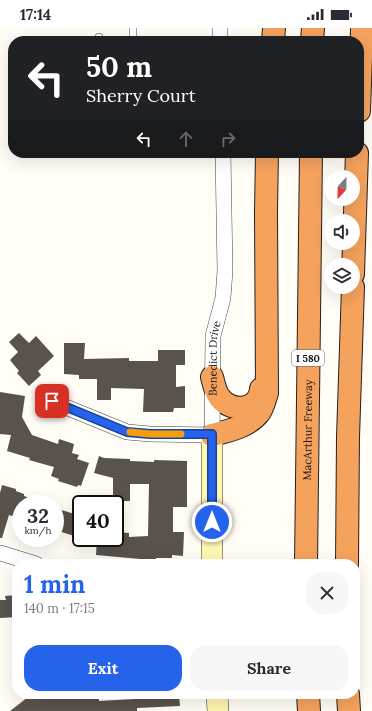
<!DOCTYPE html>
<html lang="en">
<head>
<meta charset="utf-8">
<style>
  body { margin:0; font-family:Lora,serif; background:#f7f7f7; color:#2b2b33; height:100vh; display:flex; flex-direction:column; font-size:15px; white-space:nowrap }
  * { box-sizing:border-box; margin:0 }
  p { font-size:13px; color:#7c7c81 }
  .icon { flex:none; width:22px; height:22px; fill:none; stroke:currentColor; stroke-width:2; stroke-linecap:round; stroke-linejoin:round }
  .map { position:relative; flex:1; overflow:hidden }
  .panel { position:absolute; left:12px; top:531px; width:348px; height:140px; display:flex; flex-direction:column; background:#fff; border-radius:16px; box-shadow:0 4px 16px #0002 }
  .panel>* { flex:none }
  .top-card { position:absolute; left:8px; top:8px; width:356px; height:122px; border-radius:16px; box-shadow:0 4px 16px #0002; background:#202124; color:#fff; overflow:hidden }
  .needle { width:26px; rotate:202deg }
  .tools { position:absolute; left:324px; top:142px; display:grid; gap:8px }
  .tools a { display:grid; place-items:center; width:36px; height:36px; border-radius:50%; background:#fff; box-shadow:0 4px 16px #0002; font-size:20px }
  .speed { position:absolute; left:12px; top:467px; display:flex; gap:8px; font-size:20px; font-weight:700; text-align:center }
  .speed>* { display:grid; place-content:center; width:52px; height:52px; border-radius:50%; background:#fff; box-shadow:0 4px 16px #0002; line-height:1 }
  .speed small { font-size:10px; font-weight:400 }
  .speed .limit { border:2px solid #111; border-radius:6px; background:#fff; color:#111 }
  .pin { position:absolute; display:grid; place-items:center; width:34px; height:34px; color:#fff; margin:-17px; border-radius:8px; box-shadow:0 2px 6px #0006 }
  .me { position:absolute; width:44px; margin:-22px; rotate:0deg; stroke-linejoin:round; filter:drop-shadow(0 0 3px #0008) }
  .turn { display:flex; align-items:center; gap:14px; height:84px; padding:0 12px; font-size:18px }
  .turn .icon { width:52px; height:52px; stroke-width:2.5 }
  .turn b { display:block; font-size:28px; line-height:34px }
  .lanes { display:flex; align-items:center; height:38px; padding:0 12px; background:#0003; justify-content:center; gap:20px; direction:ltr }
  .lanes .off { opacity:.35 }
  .round { display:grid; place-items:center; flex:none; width:42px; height:42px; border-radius:16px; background:#f7f7f7 }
  .headline { display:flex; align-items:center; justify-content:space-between; height:68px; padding:0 12px }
  h1 { font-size:24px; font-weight:700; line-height:30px; color:#2563eb }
  .primary-button { display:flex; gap:8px; margin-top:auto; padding:8px 12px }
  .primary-button a { flex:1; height:46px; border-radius:16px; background:#2563eb; color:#fff; font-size:16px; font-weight:700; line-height:46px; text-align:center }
  .primary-button a+a { background:#f7f7f7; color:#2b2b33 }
  .status { display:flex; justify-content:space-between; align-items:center; height:28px; padding:0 20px; background:#fff; direction:ltr }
  .status svg { height:11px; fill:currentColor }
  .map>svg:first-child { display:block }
</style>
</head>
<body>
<div class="status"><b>17:14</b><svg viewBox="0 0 49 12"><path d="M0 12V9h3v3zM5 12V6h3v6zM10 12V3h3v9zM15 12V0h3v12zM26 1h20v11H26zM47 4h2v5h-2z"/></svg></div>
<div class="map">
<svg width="372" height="683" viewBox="0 0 372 683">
  <rect width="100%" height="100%" fill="#fffdf5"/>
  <g fill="#5a524d">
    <polygon points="19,305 29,315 36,308 54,328 38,343 41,347 29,358 17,345 19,343 10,332 18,324 9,314"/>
    <polygon points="64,315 85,315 84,331 129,330 129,333 158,333 158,322 185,322 185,337 176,337 176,359 185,358 185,380 174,380 173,384 143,384 144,361 111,360 111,372 97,372 97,351 79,351 79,347 64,346"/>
    <polygon points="0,364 25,368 22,389 32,407 58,416 59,411 74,416 72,425 79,427 77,431 89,435 81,458 78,457 77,459 58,453 59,451 51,448 54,439 29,432 30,430 7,423 11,407 0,406"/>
    <polygon points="99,428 104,430 130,431 130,433 154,434 154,432 187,433 187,479 173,479 173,504 184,504 183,528 172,527 172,530 156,530 156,532 140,532 140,531 96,527 97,510 115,510 115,504 129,505 129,509 148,508 149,456 130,456 130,473 113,473 113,450 94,445"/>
    <polygon points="2,457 16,461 16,463 24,466 24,468 42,474 41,476 21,476 21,491 9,487 2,510 0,510 0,465"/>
    <polygon points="55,480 81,488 81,510 55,502"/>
    <polygon points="17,567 17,589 0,590 0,572 6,572 5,568"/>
    <polygon points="32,666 56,666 58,669 85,668 85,671 99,671 99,673 152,670 152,666 179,666 180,678 137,680 137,683 10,683"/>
  </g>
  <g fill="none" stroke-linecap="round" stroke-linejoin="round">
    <g stroke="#444" stroke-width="8">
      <g id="lane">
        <polyline points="133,0 133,13"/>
        <polyline points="99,13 99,9"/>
      </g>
    </g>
    <g stroke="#444" stroke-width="16">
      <g id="street">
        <polyline points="220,0 220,13"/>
        <path id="s1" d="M51,373l76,31 23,2 62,1 1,-99 10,-38 2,-27 -2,-118"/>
        <polyline points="0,525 36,536"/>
      </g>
    </g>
    <g stroke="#333" stroke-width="22">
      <g id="secondary">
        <polyline points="212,407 212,536"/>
        <polyline points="217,666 218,683"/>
      </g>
    </g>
    <g stroke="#222" stroke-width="24">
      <g id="highway">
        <polyline points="273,13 274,0"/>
        <polyline points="312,13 313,0"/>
        <polyline points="359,83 362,0"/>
        <polyline points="353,246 357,125"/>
        <path d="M212,349c2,7 3,15 8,21 12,15 39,13 41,-9"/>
        <path d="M212,407c16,-4 36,-8 47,-22 4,-5 6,-14 8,-20l-1,-182 1,-58"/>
        <path id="s2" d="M306,536l5,-411"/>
        <polyline points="347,536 348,409 353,259"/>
        <polyline points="308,666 309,683"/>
        <polyline points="348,666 349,683"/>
      </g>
    </g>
    <use href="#lane" stroke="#fff" stroke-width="7"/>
    <use href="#street" stroke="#fff" stroke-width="15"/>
    <use href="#secondary" stroke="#fff6b0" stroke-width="21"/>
    <use href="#highway" stroke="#f5a25d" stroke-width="22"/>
  </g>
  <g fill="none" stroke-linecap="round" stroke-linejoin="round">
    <g stroke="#184099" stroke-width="10">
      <polyline id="route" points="52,373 127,404 150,406 212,406 212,494"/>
    </g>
    <use href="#route" stroke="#2563eb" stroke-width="7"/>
    <polyline stroke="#f59e0b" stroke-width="7" points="130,404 150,406 181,406"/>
  </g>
  <g text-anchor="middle" stroke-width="4" stroke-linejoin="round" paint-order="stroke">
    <rect fill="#fff" stroke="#585858" stroke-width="1" x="292" y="322" width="32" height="16" rx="3"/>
    <g font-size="10" font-weight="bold" fill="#111">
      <text x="308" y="334">I 580</text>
    </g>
    <g font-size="11" fill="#111" stroke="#fff">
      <text dy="4" stroke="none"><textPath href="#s1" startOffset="244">Benedict Drive</textPath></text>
      <text dy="4" stroke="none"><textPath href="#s2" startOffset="134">MacArthur Freeway</textPath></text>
    </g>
  </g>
</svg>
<div class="tools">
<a><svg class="needle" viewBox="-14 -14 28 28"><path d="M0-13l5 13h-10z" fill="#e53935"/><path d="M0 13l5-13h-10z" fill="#7c7c81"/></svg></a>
<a><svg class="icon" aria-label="sound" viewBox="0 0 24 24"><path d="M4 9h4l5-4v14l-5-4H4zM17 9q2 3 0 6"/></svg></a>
<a><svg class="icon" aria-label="layers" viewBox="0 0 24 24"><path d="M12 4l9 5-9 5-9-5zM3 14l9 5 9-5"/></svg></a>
</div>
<div class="speed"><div>32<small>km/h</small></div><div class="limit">40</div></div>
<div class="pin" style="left:52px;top:373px;background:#d93025"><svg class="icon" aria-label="arrive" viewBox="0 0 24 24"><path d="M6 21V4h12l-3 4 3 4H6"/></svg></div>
<svg class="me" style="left:212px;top:494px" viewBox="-20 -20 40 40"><circle r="17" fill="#2563eb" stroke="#fff" stroke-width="3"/><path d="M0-11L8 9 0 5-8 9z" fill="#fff"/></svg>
<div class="top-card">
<div class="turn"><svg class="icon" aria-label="left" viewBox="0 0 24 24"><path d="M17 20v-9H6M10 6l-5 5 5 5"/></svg><div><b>50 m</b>Sherry Court</div></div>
<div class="lanes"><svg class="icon" aria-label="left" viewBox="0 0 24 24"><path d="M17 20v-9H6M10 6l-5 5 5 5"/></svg><svg class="icon off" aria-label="ahead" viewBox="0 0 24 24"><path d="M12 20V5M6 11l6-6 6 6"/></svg><svg class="icon off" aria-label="right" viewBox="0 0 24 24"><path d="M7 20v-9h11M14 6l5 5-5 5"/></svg></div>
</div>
<section class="panel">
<div class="headline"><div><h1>1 min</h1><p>140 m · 17:15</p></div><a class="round"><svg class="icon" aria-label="close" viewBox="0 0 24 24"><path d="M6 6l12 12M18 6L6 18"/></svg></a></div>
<div class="primary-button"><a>Exit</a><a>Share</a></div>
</section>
</div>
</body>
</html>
